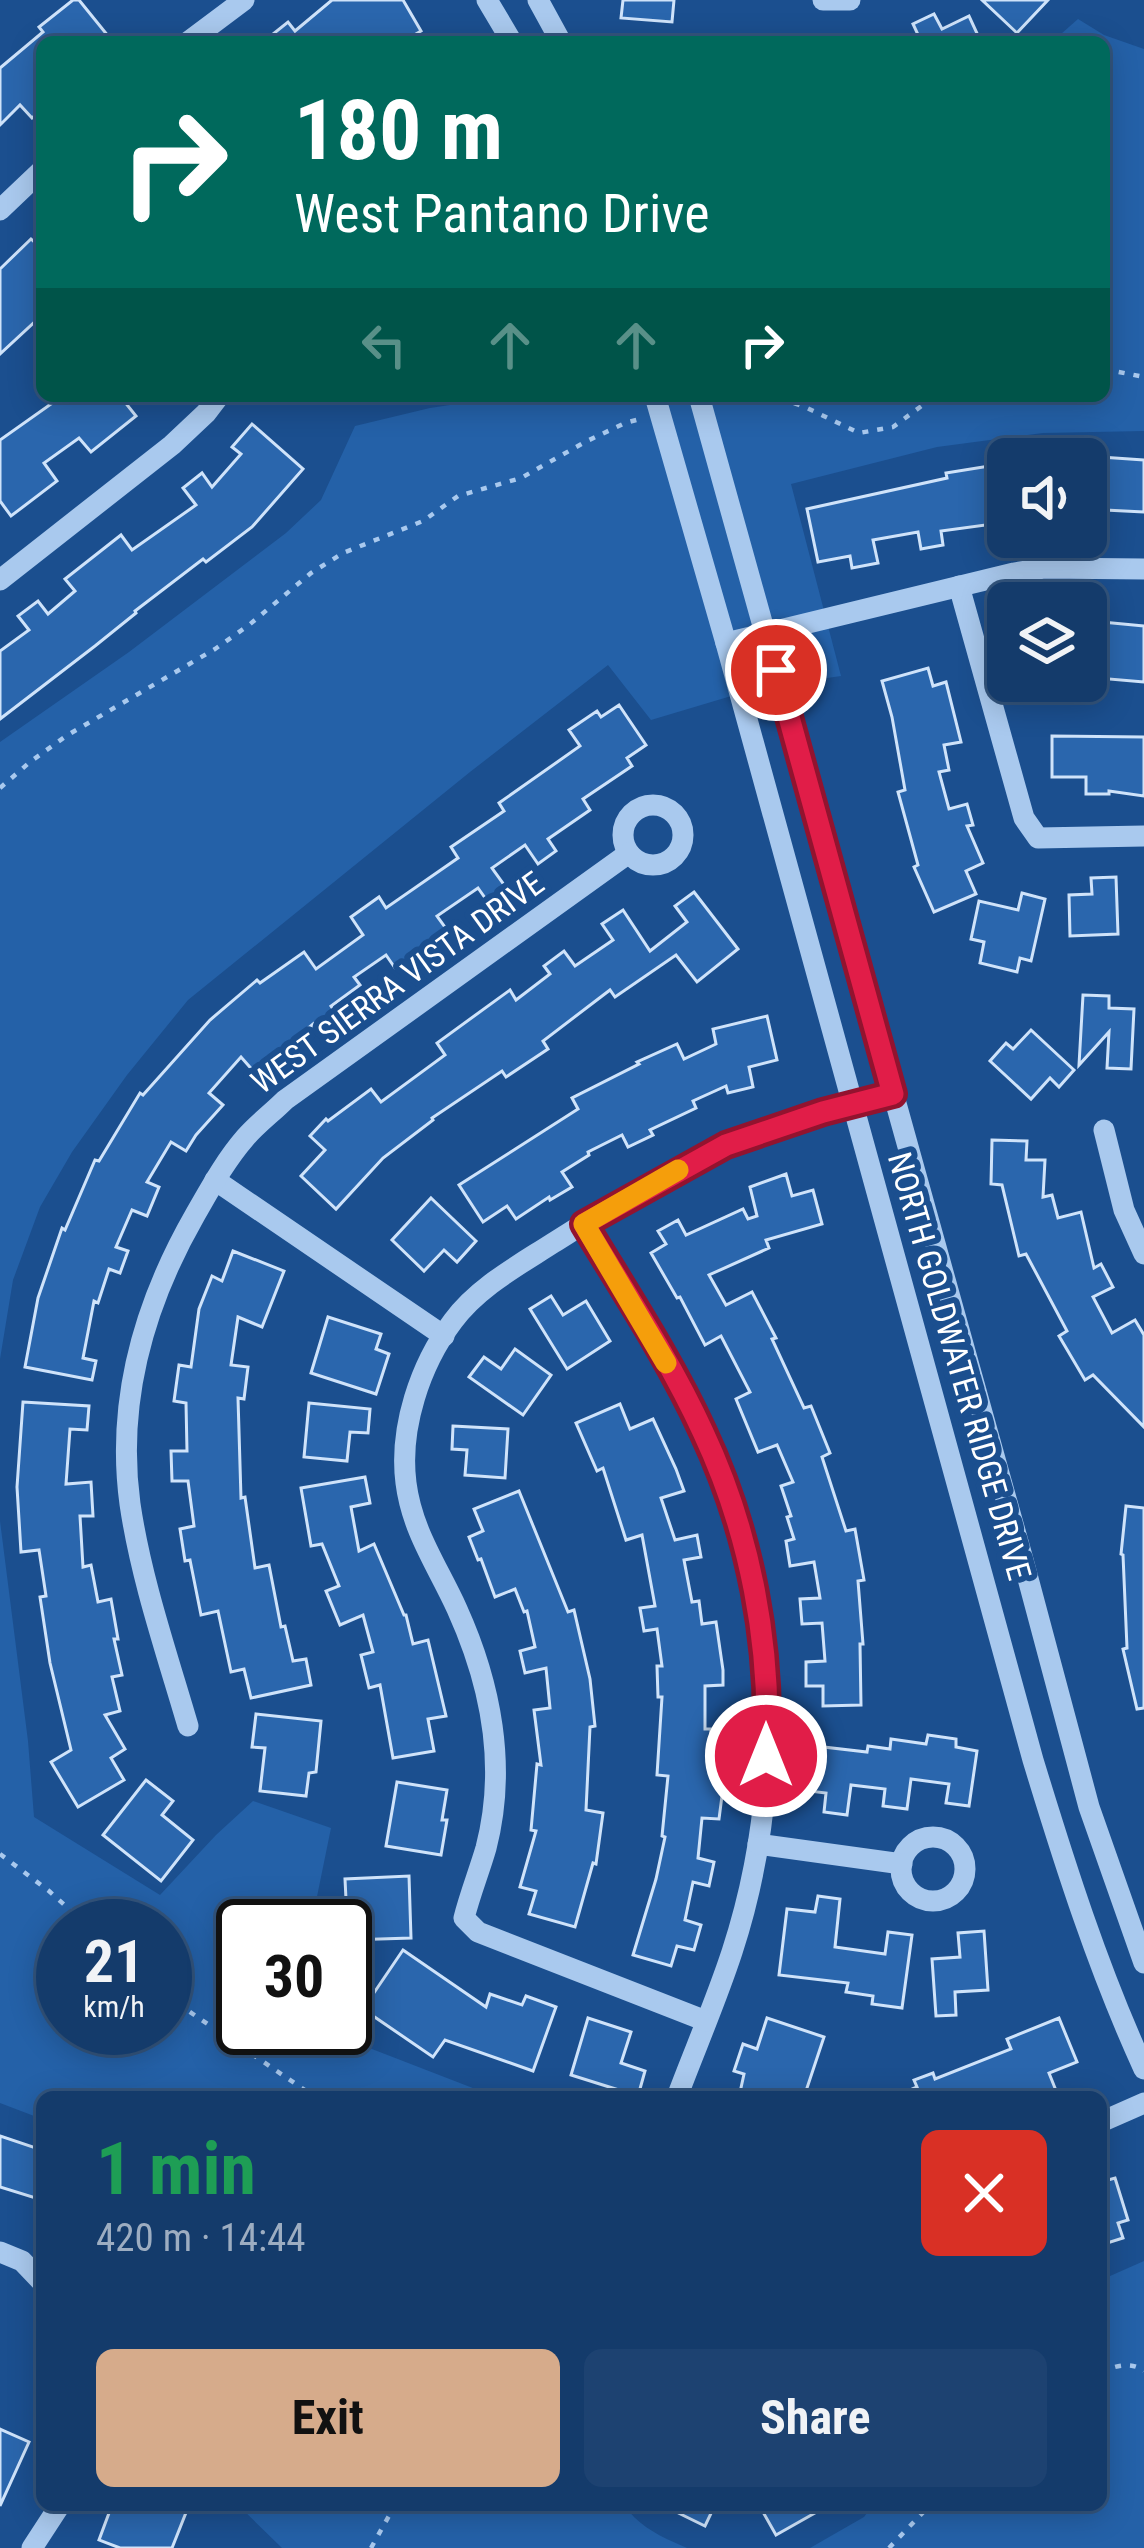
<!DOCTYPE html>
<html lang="en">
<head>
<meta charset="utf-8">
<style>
  body { margin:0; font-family:"Roboto Condensed",sans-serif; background:#1d4271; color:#f1f3f6; height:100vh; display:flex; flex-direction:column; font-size:45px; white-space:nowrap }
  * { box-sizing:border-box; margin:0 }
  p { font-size:39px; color:#9dadc1 }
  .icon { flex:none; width:66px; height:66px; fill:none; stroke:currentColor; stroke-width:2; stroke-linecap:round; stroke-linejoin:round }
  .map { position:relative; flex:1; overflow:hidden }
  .sheet { position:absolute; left:36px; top:2091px; width:1071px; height:420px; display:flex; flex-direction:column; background:#143b6b; border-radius:18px; box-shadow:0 6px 30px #0003,0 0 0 3px #33557e }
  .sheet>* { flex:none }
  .guide { position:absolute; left:36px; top:36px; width:1074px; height:366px; border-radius:18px; box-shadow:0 6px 30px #0003,0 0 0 3px #33557e; background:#00695c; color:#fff; overflow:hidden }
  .fabs { position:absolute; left:987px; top:438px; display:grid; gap:24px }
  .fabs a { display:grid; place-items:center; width:120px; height:120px; border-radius:18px; background:#143b6b; box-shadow:0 6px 30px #0003,0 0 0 3px #33557e; font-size:60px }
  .speed { position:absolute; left:36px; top:1899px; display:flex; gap:24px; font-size:60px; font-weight:700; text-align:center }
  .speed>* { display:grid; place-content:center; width:156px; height:156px; border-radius:50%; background:#143b6b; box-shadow:0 6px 30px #0003,0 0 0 3px #33557e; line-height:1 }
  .speed small { font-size:30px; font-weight:400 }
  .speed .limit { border:6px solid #111; border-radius:18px; background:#fff; color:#111 }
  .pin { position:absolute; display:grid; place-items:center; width:102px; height:102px; color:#fff; margin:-51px; border:6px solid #fff; border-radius:50%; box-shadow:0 3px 12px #0007 }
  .me { position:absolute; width:132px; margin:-66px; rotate:0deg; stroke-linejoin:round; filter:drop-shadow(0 0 9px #0008) }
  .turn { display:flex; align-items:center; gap:42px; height:252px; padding:0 60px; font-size:54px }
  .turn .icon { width:156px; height:156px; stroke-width:2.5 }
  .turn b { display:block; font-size:84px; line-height:102px }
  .lanes { display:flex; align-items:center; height:114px; padding:0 60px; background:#0003; justify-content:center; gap:60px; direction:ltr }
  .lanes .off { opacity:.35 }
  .round { display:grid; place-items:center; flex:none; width:126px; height:126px; border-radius:18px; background:#1d4271 }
  .summary { display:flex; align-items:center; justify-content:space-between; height:204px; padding:0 60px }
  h1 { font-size:72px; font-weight:700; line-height:90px; color:#1e9e55 }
  .action { display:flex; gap:24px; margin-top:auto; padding:24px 60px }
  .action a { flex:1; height:138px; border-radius:18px; background:#d6ab8b; color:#111; font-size:48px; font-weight:700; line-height:138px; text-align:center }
  .action a+a { background:#1d4271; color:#f1f3f6 }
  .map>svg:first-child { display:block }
</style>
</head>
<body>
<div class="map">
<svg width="1144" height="2548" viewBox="0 0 1144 2548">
  <rect width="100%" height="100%" fill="#1b4f8f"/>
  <g fill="#2461a8" fill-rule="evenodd">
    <polygon points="1078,19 1104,35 1144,49 1144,431 1043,433 937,447 791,484 841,676 758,688 651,720 608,665 470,772 188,1000 127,1075 72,1152 40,1207 13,1280 0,1359 0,742 129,652 286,533 321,500 355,426 430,408 510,396 1104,396 1104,42 1052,42"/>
    <path d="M0,1521l28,220 6,76 126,78 56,-60 37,-34 78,27 -20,98h-68v102h102v-12l14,28 137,53h-454v22l-42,-16zM63,1926h102v102h-102z"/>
    <polygon points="1144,2261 1144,2548 810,2548 864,2517 873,2505 1101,2505 1101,2280"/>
    <path d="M238,2505h386c16,23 38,32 63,43h-405z"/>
  </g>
  <g fill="#2a66ad" stroke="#cfe3fa" stroke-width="3">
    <polygon points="73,0 79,0 113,42 42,42 42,110 32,118 20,105 0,125 0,68 43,32 39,27"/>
    <polygon points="332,0 403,0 421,31 402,42 395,35 384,42 263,42 288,22 295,31"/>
    <polygon points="623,0 674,0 672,22 621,18"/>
    <polygon points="982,0 1048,0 1017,33"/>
    <polygon points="934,14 942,29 969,16 981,42 915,42 920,39 913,24"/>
    <polygon points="31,239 42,249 42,315 0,354 0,269"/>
    <polygon points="44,396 120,396 136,416 91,452 79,438 44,463 57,481 11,516 0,501 0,440 51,404"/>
    <polygon points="252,424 303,469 252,527 206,562 203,559 135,611 136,613 95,646 0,719 0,651 29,630 18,616 38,601 48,614 75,591 65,579 121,535 132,550 196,505 183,488 202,473 212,487 241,454 232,447"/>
    <polygon points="1086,456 1144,460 1144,512 1086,509"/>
    <polygon points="1008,463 1008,522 941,531 943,545 921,549 918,532 873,540 878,563 852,568 850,556 818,562 807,509 947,478 946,473"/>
    <polygon points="1102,622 1144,626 1144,682 1097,678"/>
    <polygon points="928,668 933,686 946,682 961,742 944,745 949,770 939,772 949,809 967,804 973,825 967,826 983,863 966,871 976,894 934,912 914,867 918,865 898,792 905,790 892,717 882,681"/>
    <polygon points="619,705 646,745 627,758 632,766 583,799 590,810 548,839 556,851 538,864 525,845 492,868 507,889 488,902 478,888 437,916 447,930 395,968 386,955 354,977 360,985 331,1006 335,1012 314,1027 313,1024 255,1073 241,1057 209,1093 223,1105 196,1135 186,1151 171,1142 147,1182 159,1187 147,1216 132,1210 116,1247 128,1251 120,1273 109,1269 98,1303 94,1301 83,1358 96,1361 92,1380 25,1367 38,1298 62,1228 65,1230 95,1160 99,1161 140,1093 143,1095 210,1020 257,980 260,983 304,952 316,969 363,935 351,917 379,897 386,908 458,858 451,847 504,811 499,803 580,746 569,730 597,711 601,717"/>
    <polygon points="1052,736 1144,737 1144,796 1109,791 1109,794 1086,794 1086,777 1052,777"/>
    <polygon points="1116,877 1118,934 1070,936 1069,895 1092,894 1091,878"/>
    <polygon points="694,892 738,949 697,982 676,955 615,997 610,990 543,1041 548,1049 506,1077 502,1071 432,1118 433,1120 383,1158 336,1209 301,1176 325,1150 310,1136 326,1119 328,1121 371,1089 381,1102 445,1055 437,1043 510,990 516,1000 550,974 544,966 564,951 575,966 613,940 602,924 623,910 650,951 687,922 675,906"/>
    <polygon points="1022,893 1045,899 1031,961 1020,958 1017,972 980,963 984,942 971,939 979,901 1018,910"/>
    <polygon points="1083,995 1109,996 1109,1008 1134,1009 1131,1069 1107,1068 1109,1032 1079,1065"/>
    <polygon points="767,1016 777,1060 749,1067 753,1087 728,1093 726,1086 693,1101 696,1108 650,1130 653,1135 628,1147 622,1135 588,1152 589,1155 562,1172 572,1187 550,1200 549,1197 516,1219 507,1206 483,1222 459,1185 578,1109 572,1098 639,1064 637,1062 677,1044 684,1059 716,1044 713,1029"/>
    <polygon points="1031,1030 1074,1070 1059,1087 1050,1078 1031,1099 990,1061 1006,1043 1013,1049"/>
    <polygon points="992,1140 1027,1141 1026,1160 1045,1160 1043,1197 1052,1195 1058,1218 1081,1212 1094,1268 1101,1264 1113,1287 1093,1297 1112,1333 1135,1320 1144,1335 1144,1427 1093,1375 1085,1380 1059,1336 1067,1331 1026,1254 1019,1256 1002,1185 991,1184"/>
    <polygon points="786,1174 792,1196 813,1190 822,1224 766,1240 769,1248 709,1275 726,1305 752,1292 776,1338 772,1339 804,1408 811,1406 830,1453 822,1457 846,1531 855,1529 864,1580 858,1581 863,1644 860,1644 861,1705 823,1706 823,1686 806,1686 806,1662 825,1661 822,1623 802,1624 800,1599 820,1598 814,1562 790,1566 786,1541 794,1539 787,1517 791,1516 781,1486 793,1482 777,1445 758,1452 736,1399 750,1392 721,1336 705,1345 680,1297 677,1298 651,1253 666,1244 658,1231 678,1220 686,1235 743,1209 748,1219 757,1216 750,1187"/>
    <polygon points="431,1198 476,1241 457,1262 444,1250 424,1271 392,1240"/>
    <polygon points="233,1251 284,1271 262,1327 238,1317 231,1365 248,1367 244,1399 238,1398 241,1498 245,1497 255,1568 269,1565 281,1627 285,1626 293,1661 306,1659 311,1685 251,1698 244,1669 231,1672 218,1611 201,1615 190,1560 185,1561 180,1529 194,1526 188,1481 172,1481 171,1451 187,1451 186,1403 174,1401 179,1365 191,1367 199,1309 212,1276 222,1281"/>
    <polygon points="551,1296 563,1315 586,1301 610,1341 567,1369 530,1309"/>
    <polygon points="328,1317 381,1334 376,1349 389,1354 376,1394 311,1373"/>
    <polygon points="515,1349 551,1375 523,1415 469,1377 484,1357 501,1369"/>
    <polygon points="23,1402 89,1406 87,1430 70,1429 66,1484 91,1482 93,1516 80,1516 83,1567 91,1565 98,1602 111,1599 118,1639 114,1639 122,1675 112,1677 120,1711 105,1715 125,1749 111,1758 124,1780 78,1807 51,1762 71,1750 50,1663 40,1597 46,1596 39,1550 21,1552 17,1487"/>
    <polygon points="309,1403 370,1409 368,1433 350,1432 347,1461 304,1457"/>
    <polygon points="620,1404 630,1429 653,1419 676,1469 684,1491 661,1498 675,1540 697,1535 701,1557 684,1560 692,1602 699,1601 702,1624 716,1622 723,1670 723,1685 705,1686 705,1729 711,1729 709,1753 723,1754 722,1796 719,1819 702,1818 698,1858 714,1862 709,1886 693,1882 685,1920 701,1925 694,1950 677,1946 671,1966 633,1955 656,1879 665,1837 662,1836 668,1776 657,1775 662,1697 658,1697 657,1666 662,1666 657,1629 644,1631 640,1608 655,1606 642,1535 626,1540 603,1468 597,1471 576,1423"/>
    <polygon points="453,1426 508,1429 505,1478 465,1475 467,1450 452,1449"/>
    <polygon points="365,1477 370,1503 351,1507 359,1551 374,1544 404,1615 406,1615 413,1644 428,1640 446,1716 428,1719 434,1751 393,1758 380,1685 369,1688 361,1655 373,1652 363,1615 340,1625 326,1591 339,1586 322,1544 311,1546 301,1488"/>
    <polygon points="519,1491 568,1612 574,1610 590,1679 595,1726 590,1727 586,1810 603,1813 596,1864 593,1863 575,1927 529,1914 536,1891 520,1887 536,1831 531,1830 537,1764 541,1765 534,1710 550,1708 546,1668 525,1673 520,1651 535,1647 527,1611 524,1612 515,1589 495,1597 481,1559 478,1560 469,1537 483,1531 474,1509"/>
    <polygon points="1126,1506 1144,1508 1144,1708 1137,1709 1123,1649 1127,1648 1123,1555 1121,1554"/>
    <polygon points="256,1714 321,1721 316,1772 309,1773 306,1796 260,1791 265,1748 252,1747"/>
    <polygon points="928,1735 956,1739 956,1747 977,1751 969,1806 946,1803 949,1784 911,1779 907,1809 883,1806 885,1789 851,1785 847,1815 824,1812 826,1793 801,1790 806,1745 867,1752 868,1746 890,1749 891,1739 926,1744"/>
    <polygon points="146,1780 173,1801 162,1815 193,1840 161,1881 103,1835"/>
    <polygon points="397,1782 447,1790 442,1820 447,1820 441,1855 386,1846"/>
    <polygon points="409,1876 411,1938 348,1940 345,1879"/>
    <polygon points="818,1896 840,1899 835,1947 885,1954 888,1932 912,1935 902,2008 872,2004 873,1996 846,1992 848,1983 779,1975 787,1909 815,1912"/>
    <polygon points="984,1931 988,1990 955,1992 956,2015 936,2016 932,1959 960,1957 958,1933"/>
    <polygon points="403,1950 486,2007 490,1994 522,2005 526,1996 556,2007 533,2071 445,2040 433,2057 363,2009"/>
    <polygon points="588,2018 631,2032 621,2063 645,2071 638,2096 571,2075"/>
    <polygon points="767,2018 824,2037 804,2097 739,2097 744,2074 734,2071 743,2044 757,2049"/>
    <polygon points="1059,2018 1077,2062 1049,2073 1057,2093 1046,2097 894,2097 917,2087 914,2080 933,2073 935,2079 1011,2049 1007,2039"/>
    <polygon points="0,2136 42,2150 42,2200 0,2187"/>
    <polygon points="1115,2178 1128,2220 1118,2223 1123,2238 1101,2245 1101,2182"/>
    <polygon points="0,2429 29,2442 0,2506"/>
    <polygon points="112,2505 189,2505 172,2548 120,2548 99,2540"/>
    <polygon points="662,2505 715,2505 705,2526"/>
    <polygon points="759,2505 829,2505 776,2535"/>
  </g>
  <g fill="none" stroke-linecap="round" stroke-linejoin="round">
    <g stroke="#a9c9ee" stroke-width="4.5" stroke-dasharray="6 9" stroke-linecap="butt">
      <polyline points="1104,369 1144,377"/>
      <polyline points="720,398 781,398 807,408 859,433 893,427 935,396"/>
      <polyline points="0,788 30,762 66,736 215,649 249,625 311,573 343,553 423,521 458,496 521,478 585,442 625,423 640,419"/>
      <polyline points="0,1854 49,1891 88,1926"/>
      <polyline points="165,1995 315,2097"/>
      <path d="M1101,2372c14,-6 30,-11 43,-1"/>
      <polyline points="371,2548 395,2505"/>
      <polyline points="889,2548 930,2505"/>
    </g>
    <g stroke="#a9c9ee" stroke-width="21">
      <polyline points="487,0 512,42"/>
      <polyline points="538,0 561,42"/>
      <polyline points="823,0 850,0"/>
      <polyline points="188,42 244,0"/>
      <polyline points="0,210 42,170"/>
      <path d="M655,396l71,247 307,1117c32,105 65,209 111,309"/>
      <polyline points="699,396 1022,1556 1089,1807 1144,1963"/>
      <polyline points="0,580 172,445 206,413 219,396"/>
      <polyline points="959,586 1024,818 1038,838 1144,836"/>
      <polyline points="726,643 1014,573 1045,568 1144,569"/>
      <circle cx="653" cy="835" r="30"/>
      <polyline points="1104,1130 1124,1210 1144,1254"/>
      <polyline points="215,1180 444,1336"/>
      <path d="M584,1224c40,67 83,134 118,205 77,161 85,354 30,523 -16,49 -37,97 -55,145"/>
      <path d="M188,1726c-21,-72 -47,-147 -58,-222 -14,-103 14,-200 65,-289 15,-26 30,-54 50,-77 12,-14 27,-25 40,-38l344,-247"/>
      <circle cx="933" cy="1869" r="32"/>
      <polyline points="758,1844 902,1864"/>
      <path d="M706,2021l-228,-89 -14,-14c6,-24 15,-46 22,-70 21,-81 5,-164 -29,-239 -19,-42 -45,-78 -51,-126 -7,-55 14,-118 47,-162 25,-34 66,-56 100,-78 54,-34 117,-75 175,-99 53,-22 109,-37 165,-50"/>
      <polyline points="1101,2122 1144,2103"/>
      <polyline points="0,2252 22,2261 42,2282"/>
      <polyline points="32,2548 60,2505"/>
    </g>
  </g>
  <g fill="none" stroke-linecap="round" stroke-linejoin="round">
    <g stroke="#92132f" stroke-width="30">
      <path id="route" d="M766,1756c6,-110 -16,-224 -63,-324 -33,-72 -78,-140 -119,-208l142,-79 97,-33 70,-18 -117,-424"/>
    </g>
    <use href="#route" stroke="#e11d48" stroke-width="21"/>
    <polyline stroke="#f59e0b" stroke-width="21" points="666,1363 584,1224 678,1170"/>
  </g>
  <g text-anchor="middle" stroke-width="12" stroke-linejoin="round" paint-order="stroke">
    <g font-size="33" fill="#fff" stroke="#1b4f8f">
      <text transform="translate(397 982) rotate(-36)" y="12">WEST SIERRA VISTA DRIVE</text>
      <text transform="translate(960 1366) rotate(74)" y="12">NORTH GOLDWATER RIDGE DRIVE</text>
    </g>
  </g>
</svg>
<div class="fabs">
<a><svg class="icon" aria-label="sound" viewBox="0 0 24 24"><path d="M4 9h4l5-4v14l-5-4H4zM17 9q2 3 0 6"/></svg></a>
<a><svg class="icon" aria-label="layers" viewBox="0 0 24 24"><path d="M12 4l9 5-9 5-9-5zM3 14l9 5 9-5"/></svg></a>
</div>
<div class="speed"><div>21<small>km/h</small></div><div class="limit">30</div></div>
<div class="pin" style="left:776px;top:670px;background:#d93025"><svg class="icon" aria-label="arrive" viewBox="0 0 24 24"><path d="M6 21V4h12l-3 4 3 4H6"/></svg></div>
<svg class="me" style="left:766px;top:1756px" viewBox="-20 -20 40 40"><circle r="17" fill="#e11d48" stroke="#fff" stroke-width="3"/><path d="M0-11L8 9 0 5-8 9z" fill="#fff"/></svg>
<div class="guide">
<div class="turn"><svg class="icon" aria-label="right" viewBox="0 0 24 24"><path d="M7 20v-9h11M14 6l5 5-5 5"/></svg><div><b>180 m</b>West Pantano Drive</div></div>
<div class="lanes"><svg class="icon off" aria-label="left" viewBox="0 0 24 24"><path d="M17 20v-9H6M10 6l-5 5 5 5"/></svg><svg class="icon off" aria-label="ahead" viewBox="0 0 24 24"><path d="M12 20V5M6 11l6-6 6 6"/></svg><svg class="icon off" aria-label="ahead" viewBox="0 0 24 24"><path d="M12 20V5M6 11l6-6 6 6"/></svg><svg class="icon" aria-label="right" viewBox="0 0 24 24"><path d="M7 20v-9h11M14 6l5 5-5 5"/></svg></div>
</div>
<section class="sheet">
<div class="summary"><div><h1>1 min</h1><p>420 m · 14:44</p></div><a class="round" style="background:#d93025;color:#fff"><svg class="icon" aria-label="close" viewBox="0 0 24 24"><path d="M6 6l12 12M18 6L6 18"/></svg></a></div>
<div class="action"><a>Exit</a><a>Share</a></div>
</section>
</div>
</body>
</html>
